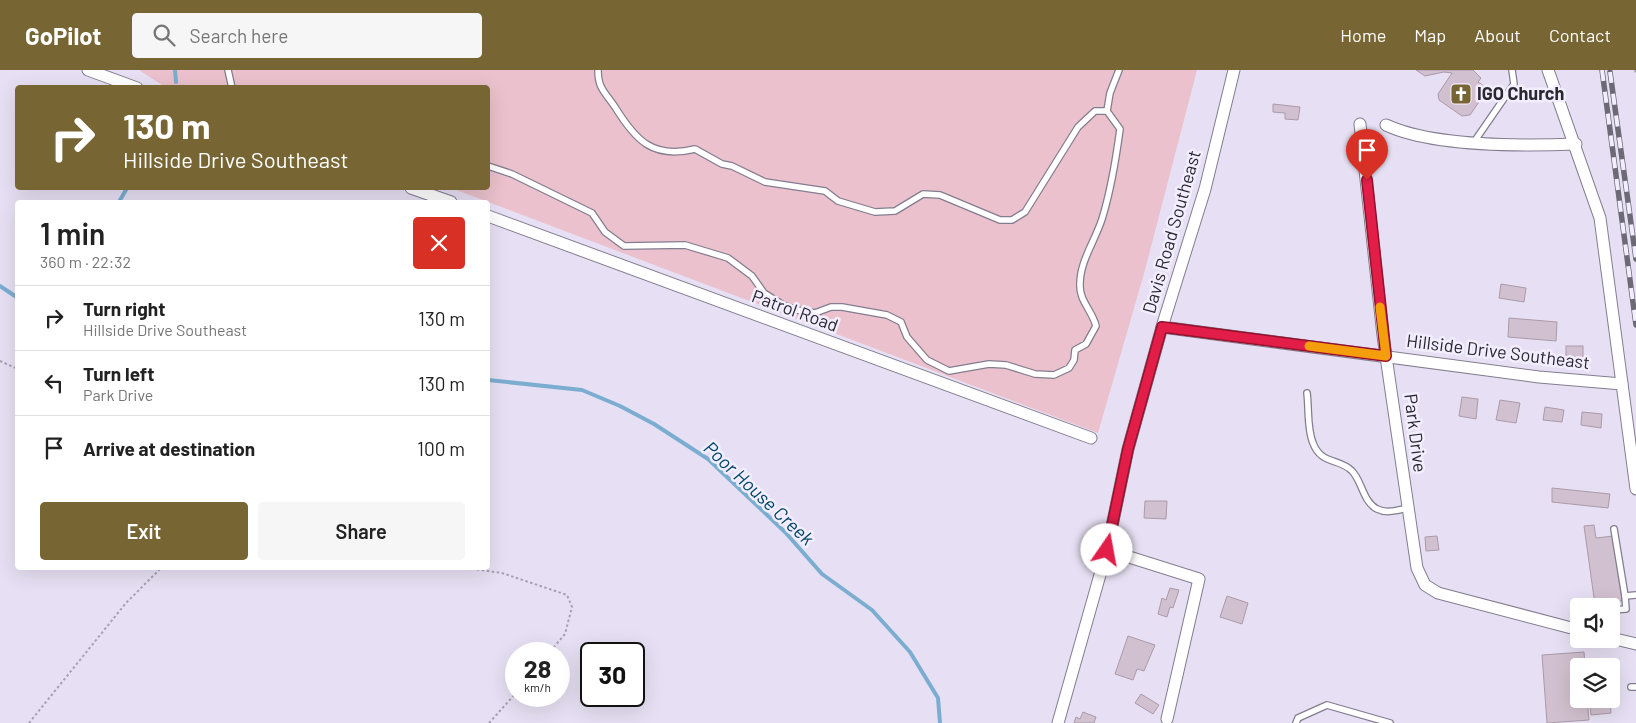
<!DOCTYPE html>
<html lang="en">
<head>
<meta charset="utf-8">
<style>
  body { margin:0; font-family:Barlow,sans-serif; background:#f6f6f6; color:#222; height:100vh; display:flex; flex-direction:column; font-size:19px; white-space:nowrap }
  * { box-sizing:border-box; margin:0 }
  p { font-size:16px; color:#767676 }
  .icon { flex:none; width:28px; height:28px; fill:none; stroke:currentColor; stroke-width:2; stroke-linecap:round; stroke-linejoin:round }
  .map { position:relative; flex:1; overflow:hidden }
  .side { position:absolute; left:15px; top:130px; width:475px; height:370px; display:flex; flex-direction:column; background:#fff; border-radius:5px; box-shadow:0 5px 20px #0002 }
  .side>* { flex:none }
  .guide { position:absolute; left:15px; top:15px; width:475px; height:105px; border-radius:5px; box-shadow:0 5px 20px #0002; background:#786534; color:#fff; overflow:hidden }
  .buttons { position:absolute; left:1570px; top:528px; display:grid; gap:10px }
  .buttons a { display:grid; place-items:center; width:50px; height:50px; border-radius:5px; background:#fff; box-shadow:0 5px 20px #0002; font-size:25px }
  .speed { position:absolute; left:505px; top:572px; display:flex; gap:10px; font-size:25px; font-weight:700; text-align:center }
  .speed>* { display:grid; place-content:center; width:65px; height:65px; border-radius:50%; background:#fff; box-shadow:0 5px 20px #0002; line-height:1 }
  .speed small { font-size:12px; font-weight:400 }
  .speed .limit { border:2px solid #111; border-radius:8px; background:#fff; color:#111 }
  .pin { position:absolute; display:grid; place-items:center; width:42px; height:42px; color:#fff; margin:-51px -21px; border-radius:50% 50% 50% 0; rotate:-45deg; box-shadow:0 0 5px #0007 }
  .pin .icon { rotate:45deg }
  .me { position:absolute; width:55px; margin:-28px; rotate:12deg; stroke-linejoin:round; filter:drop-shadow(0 0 4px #0008) }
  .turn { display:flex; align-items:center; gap:18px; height:105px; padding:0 25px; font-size:22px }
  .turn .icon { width:65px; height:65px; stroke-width:2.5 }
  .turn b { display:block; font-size:35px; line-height:42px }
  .round { display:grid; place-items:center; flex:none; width:52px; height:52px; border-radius:5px; background:#f6f6f6 }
  .headline { display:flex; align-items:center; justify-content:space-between; height:85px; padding:0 25px }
  h1 { font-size:30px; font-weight:600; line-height:38px }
  .primary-button { display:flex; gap:10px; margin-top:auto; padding:10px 25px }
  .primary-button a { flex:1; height:58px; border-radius:5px; background:#786534; color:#fff; font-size:20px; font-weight:600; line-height:58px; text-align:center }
  .primary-button a+a { background:#f6f6f6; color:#222 }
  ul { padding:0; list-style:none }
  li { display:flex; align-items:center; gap:15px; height:65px; padding:0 25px; border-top:1px solid #e0e0e0 }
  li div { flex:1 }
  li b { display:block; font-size:19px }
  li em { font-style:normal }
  header { display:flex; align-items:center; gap:30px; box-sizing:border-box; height:70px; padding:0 25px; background:#786534; color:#fff }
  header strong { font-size:24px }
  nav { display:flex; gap:28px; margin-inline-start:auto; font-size:18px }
  .search { width:350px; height:45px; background:#f6f6f6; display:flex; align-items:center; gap:12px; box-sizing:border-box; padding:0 18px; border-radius:5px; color:#767676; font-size:19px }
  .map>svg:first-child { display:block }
</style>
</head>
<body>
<header>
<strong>GoPilot</strong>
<div class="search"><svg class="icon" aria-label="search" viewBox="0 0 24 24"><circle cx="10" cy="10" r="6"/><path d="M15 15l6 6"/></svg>Search here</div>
<nav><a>Home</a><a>Map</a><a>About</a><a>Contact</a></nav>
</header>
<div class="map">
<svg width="1636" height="653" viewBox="0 0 1636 653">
  <rect width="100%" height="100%" fill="#e7e0f4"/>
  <polygon fill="#eac1cc" points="139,0 1197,0 1145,200 1098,363 451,118 488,118 488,18 165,17"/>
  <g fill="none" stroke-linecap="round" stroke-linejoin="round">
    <g stroke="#7badd1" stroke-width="4">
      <polyline points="175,0 176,12"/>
      <polyline points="119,132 127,118"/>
      <polyline points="0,216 18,228"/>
      <polyline points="488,310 582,320 620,336 654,354 708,389 785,462 822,504 872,540 910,582 938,628 940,653"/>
    </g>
  </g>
  <g fill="#d1c0cf" stroke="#ab9aa9">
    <polygon points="1416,0 1473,0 1481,8 1478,12 1484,16 1485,23 1470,45 1462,46 1439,30 1438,24 1452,3 1444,2 1425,6"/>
    <polygon points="1273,34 1300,37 1298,50 1285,49 1285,43 1273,42"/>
    <polygon points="1501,214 1526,218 1524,232 1499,228"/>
    <polygon points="1509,248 1557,252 1556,271 1508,267"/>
    <rect x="1566" y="276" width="17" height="16"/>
    <polygon points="1462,327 1478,329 1476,349 1459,346"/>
    <polygon points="1500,330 1520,333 1516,353 1496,350"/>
    <polygon points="1545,337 1564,340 1562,352 1543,350"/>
    <polygon points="1582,342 1602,344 1601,358 1581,355"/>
    <polygon points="1552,418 1610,424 1608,438 1552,432"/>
    <polygon points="1145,431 1167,431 1166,449 1144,448"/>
    <polygon points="1594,455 1596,468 1613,466 1622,531 1595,535 1584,456"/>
    <polygon points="1437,466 1439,480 1426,481 1425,467"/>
    <polygon points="1170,518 1179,520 1173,538 1170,537 1167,547 1158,544 1162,528 1166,530"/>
    <polygon points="1227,526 1248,533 1242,554 1220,547"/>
    <polygon points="1128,566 1155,575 1144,601 1137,599 1133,610 1115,604"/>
    <polygon points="1584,582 1585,596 1579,596 1579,629 1587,629 1589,650 1547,653 1542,585"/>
    <polygon points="1141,624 1159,635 1153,644 1135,633"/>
    <polygon points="1589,629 1610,629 1611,643 1591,645"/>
    <polygon points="1083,642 1096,647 1094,653 1074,653 1076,647 1080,649"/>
  </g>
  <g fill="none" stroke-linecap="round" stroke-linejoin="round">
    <g stroke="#837d8f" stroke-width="8">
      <g id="lane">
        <polyline points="228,0 232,18"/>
        <polyline points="1107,41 1110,23 1119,0"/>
        <polyline points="1474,72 1514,14 1512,0"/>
        <path d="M488,96l24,8 80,39 13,19 19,14 61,-1 43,13 24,18 12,17 19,12 14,5 18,3 16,-6h11l45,8 14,7 6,15 20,23 22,11 40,-7 17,1 29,9 19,1 15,-7 5,-8 1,-10 11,-6 10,-18c-4,-16 -17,-25 -16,-42 0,-23 15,-43 22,-65 9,-29 14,-60 18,-90l-13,-18h-12l-17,16 -53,85 -13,8h-12l-60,-25 -17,-1 -28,17 -20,1 -37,-11 -13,-10 -60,-9 -33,-16 -10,-2 -27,-15c-42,10 -59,-8 -80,-42 -10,-15 -17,-18 -17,-37"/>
        <path d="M1307,323c2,16 0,36 6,50 8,22 27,15 39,28 10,10 11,31 25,38 10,5 21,1 31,-1"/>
        <polyline points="1614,459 1625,526 1636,525"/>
        <polyline points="1611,540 1626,539 1625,526"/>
        <polyline points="1631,617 1636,617"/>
        <polyline points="1296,653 1298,648 1327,635 1390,653"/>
      </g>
    </g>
    <g stroke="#837d8f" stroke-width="13">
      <g id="street">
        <polyline points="88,0 137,18"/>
        <polyline points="1548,0 1600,148 1636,419"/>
        <polyline points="1360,54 1383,266 1417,498 1425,515 1438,523 1579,560"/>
        <path d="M1386,55c47,22 138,21 190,19"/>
        <polyline points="411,118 451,132"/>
        <polyline points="488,146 1091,368"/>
        <polyline points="1162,257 1539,307 1622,314"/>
        <polyline points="1107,480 1199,509 1167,649"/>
        <polyline points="1611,568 1636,574"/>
        <polyline points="1058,653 1107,480 1128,379 1162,257 1205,119 1234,0"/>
      </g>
    </g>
    <g stroke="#a6a1b1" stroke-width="2" stroke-dasharray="2.5 2.5" stroke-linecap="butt">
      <polyline points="1635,0 1636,4"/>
      <polyline points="0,291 18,299"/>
      <polyline points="467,498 502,503 567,525 572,537 565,564 548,584"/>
      <polyline points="29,653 126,533 161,498"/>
      <polyline points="489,653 516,623"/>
    </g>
    <use href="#lane" stroke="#fff" stroke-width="5.5"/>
    <use href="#street" stroke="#fff" stroke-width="11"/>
    <g stroke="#6d6975" stroke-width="5.5">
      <g id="rail">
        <polyline points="1602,0 1636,255"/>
        <polyline points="1610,2 1636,189"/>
      </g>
    </g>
    <use href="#rail" stroke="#f3eeff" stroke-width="4" stroke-dasharray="11" stroke-linecap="butt"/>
  </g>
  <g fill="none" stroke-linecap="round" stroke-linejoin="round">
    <g stroke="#92132f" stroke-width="12">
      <polyline id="route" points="1107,480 1128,379 1162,257 1386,286 1367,110"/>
    </g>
    <use href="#route" stroke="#e11d48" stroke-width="9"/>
    <polyline stroke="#f59e0b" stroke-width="9" points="1309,276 1386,286 1380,237"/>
  </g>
  <defs>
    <g id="church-square" transform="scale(1.125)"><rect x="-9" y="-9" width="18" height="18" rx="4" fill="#786534" stroke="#f3eeff"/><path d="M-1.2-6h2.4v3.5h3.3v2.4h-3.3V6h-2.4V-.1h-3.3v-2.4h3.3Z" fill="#fff"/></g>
  </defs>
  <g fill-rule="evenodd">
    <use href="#church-square" x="1461" y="24"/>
  </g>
  <g text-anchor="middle" stroke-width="5" stroke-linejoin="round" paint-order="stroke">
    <g font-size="18" font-weight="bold" fill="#2a282f" stroke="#f3eeff" text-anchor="start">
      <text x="1477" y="30">IGO Church</text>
    </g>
    <g font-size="18" fill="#2a282f" stroke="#f3eeff">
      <text transform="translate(1172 162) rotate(-74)" y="6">Davis Road Southeast</text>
      <text transform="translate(795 241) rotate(20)" y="6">Patrol Road</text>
      <text transform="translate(1498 282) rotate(7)" y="6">Hillside Drive Southeast</text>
      <text transform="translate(1415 363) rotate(83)" y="6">Park Drive</text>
    </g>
    <g font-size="19" font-style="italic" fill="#014467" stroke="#f3eeff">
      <text transform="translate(759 423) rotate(43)" y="7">Poor House Creek</text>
    </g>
  </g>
</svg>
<div class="buttons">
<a><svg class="icon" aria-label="sound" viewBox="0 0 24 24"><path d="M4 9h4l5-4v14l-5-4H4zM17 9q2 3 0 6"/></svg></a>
<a><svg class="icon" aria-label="layers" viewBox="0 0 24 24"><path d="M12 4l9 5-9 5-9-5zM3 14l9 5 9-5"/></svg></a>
</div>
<div class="speed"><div>28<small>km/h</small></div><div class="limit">30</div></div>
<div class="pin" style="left:1367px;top:110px;background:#d93025"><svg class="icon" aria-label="arrive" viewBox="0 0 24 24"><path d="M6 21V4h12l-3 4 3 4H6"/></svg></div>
<svg class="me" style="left:1107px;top:480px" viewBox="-20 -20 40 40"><circle r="19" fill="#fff"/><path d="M0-13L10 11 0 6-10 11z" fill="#e11d48"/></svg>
<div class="guide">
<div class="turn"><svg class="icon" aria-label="right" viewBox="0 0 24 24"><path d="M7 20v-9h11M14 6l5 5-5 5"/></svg><div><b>130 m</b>Hillside Drive Southeast</div></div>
</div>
<section class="side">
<div class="headline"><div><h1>1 min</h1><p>360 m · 22:32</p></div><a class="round" style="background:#d93025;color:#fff"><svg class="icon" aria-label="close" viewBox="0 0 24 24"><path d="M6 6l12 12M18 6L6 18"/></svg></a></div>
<ul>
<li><svg class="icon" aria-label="right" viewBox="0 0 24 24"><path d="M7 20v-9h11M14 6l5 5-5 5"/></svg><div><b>Turn right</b><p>Hillside Drive Southeast</p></div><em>130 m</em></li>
<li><svg class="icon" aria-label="left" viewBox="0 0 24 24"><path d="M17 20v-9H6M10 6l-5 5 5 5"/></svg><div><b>Turn left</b><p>Park Drive</p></div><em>130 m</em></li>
<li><svg class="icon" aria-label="arrive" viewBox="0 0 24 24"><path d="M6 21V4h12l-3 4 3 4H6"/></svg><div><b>Arrive at destination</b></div><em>100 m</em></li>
</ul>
<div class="primary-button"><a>Exit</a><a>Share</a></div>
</section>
</div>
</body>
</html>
